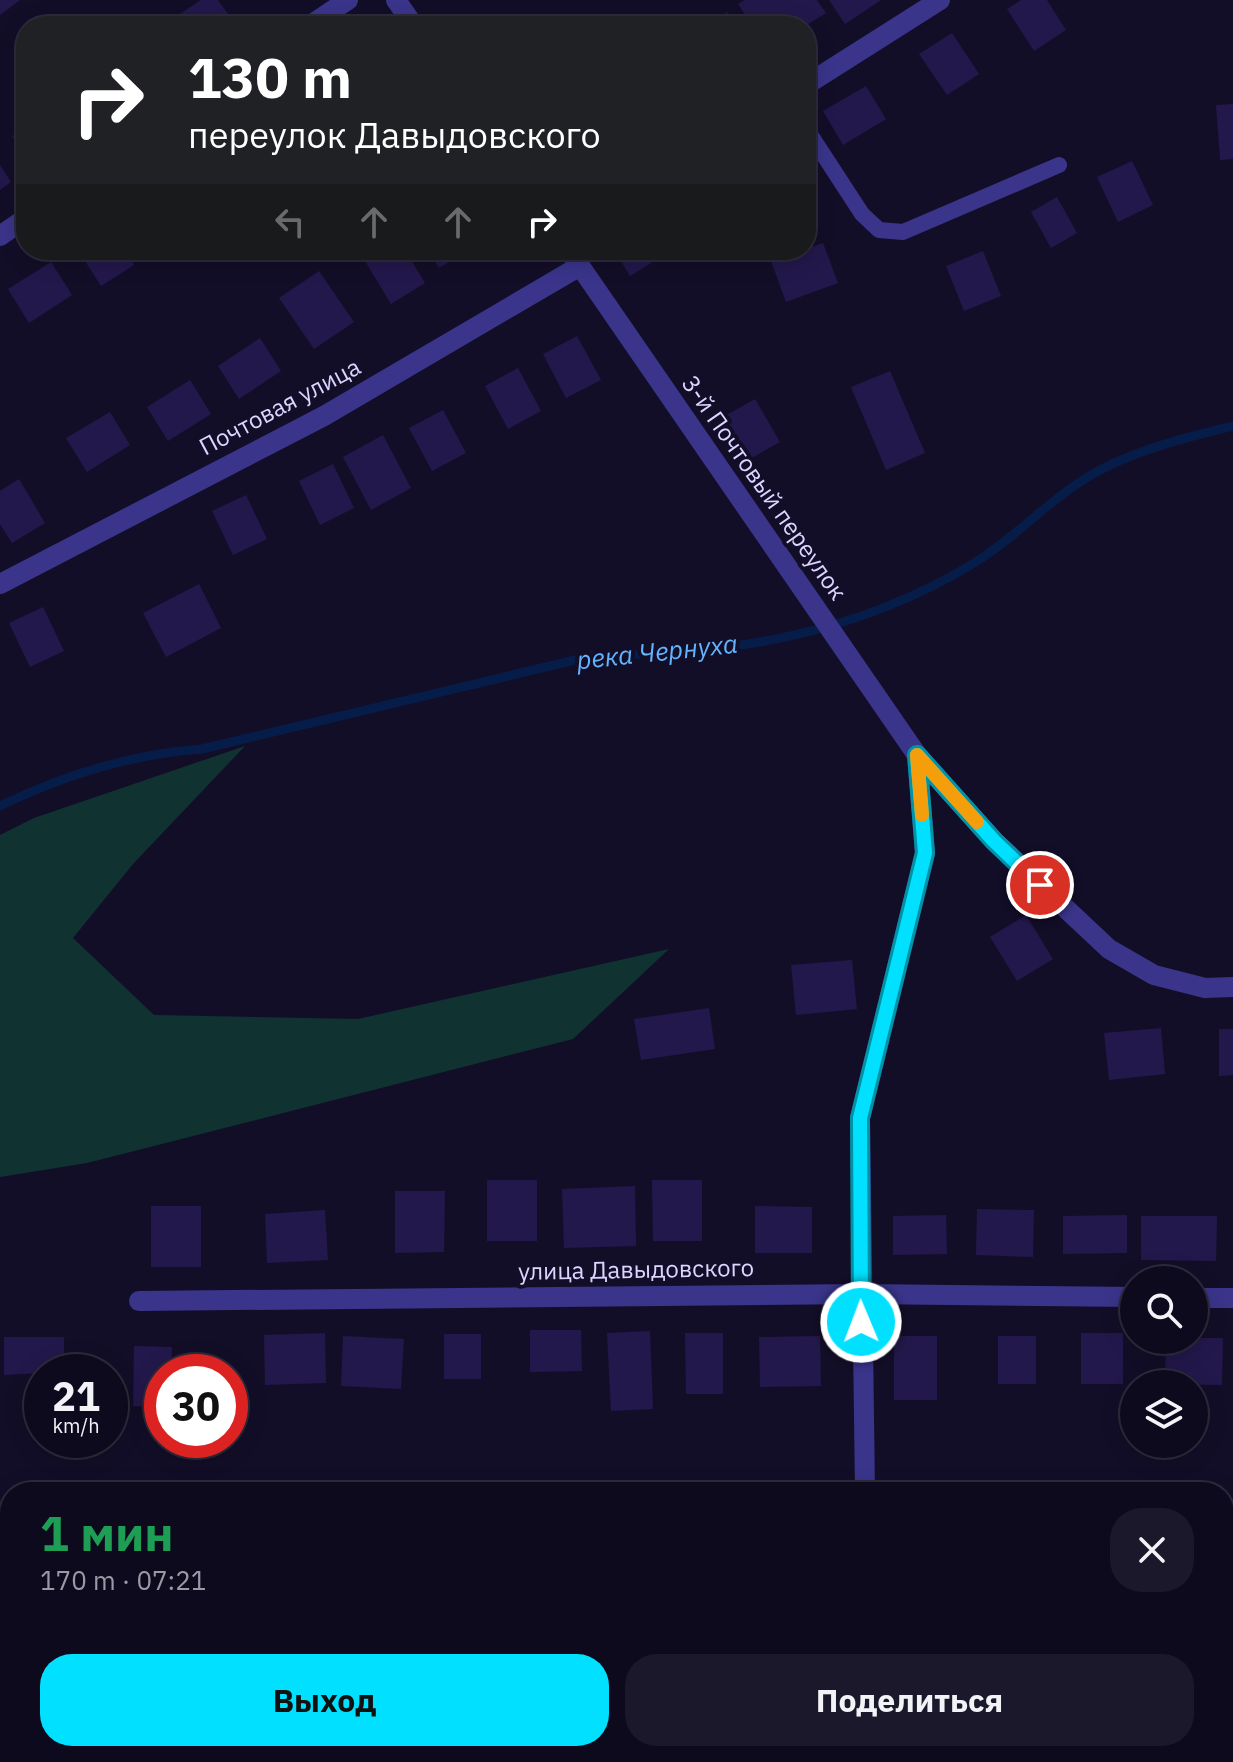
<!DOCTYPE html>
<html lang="ru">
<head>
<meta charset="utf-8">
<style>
  body { margin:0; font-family:"IBM Plex Sans",sans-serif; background:#1c182b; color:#f1f3f6; height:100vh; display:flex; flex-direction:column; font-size:30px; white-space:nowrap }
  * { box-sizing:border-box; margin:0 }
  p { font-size:26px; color:#9b9aa4 }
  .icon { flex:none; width:44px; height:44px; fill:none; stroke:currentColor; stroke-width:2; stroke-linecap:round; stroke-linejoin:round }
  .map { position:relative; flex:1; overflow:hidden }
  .side { position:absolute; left:0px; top:1482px; width:1234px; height:280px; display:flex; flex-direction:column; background:#0e0a1e; border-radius:32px 32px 0 0; box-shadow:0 4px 20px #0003,0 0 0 2px #2e2b3c }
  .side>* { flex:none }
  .top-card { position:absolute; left:16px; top:16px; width:800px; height:244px; border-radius:32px; box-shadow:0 4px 20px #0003,0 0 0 2px #2e2b3c; background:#202124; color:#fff; overflow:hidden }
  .fabs { position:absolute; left:1120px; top:1266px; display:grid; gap:16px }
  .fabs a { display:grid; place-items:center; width:88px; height:88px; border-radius:50%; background:#0e0a1e; box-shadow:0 4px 20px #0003,0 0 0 2px #2e2b3c; font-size:40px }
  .speed { position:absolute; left:24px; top:1354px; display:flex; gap:16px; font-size:40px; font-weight:700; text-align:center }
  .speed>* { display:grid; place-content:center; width:104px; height:104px; border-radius:50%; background:#0e0a1e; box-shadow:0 4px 20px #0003,0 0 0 2px #2e2b3c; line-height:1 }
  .speed small { font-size:20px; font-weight:400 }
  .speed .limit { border:12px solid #d22; background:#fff; color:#111 }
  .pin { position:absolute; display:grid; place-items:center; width:68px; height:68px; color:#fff; margin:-34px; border:4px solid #fff; border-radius:50%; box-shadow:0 2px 8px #0007 }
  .me { position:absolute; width:88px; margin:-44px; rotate:359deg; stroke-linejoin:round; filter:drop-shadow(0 0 6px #0008) }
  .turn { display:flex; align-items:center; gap:28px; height:168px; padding:0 40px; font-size:36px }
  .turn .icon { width:104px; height:104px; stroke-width:2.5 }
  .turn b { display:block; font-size:56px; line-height:68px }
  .lanes { display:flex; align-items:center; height:76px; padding:0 40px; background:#0003; justify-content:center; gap:40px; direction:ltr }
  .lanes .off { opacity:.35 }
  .round { display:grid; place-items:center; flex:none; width:84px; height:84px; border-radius:32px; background:#1c182b }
  .head { display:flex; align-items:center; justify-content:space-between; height:136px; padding:0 40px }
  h1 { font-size:48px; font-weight:700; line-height:60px; color:#1e9e55 }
  .cta { display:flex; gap:16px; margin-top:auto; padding:16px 40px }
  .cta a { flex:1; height:92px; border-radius:32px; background:#01e1ff; color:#111; font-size:32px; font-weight:700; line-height:92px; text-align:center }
  .cta a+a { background:#1c182b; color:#f1f3f6 }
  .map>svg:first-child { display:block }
</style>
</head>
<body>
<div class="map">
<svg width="1233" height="1762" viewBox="0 0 1233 1762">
  <rect width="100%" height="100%" fill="#130e28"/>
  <polygon fill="#103332" points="245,746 133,864 73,938 154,1015 358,1019 669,949 573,1039 87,1163 0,1177 0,835 34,818"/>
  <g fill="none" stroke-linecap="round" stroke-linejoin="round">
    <path stroke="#061d49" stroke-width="9" d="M0,806c64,-31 131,-52 202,-57l394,-94c134,0 262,-21 378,-92 38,-23 69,-57 106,-81 43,-29 103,-44 153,-56"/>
  </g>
  <g fill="#23184b">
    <polygon points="0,0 20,0 0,15"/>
    <polygon points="201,0 218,0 235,24 175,26 171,20"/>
    <polygon points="745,0 817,0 826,13 805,26 752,26 738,4"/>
    <polygon points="829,0 881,0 845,24"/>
    <polygon points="1021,0 1047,0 1066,30 1034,51 1007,9"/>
    <polygon points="727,12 737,26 708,26"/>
    <polygon points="952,33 979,74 947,95 919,54"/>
    <polygon points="866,86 886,119 843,145 823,111"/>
    <polygon points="1233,104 1233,159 1220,160 1216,105"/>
    <polygon points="26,127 26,158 12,136"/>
    <polygon points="1132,161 1153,205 1118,222 1097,177"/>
    <polygon points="0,165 11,182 0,190"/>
    <polygon points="1057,197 1077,233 1051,248 1031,212"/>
    <polygon points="823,243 838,283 786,302 771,261"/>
    <polygon points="78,250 125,250 134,265 101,286"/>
    <polygon points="382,250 405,250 425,283 391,304 365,261"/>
    <polygon points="428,250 468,250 439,268"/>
    <polygon points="614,250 672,250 630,276"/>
    <polygon points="983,251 1001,296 964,311 946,266"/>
    <polygon points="51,262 72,295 29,323 8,289"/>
    <polygon points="319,271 354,322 314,349 279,298"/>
    <polygon points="577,336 601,380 566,398 543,354"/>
    <polygon points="260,338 281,371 239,399 218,366"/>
    <polygon points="518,368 541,411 508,429 485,386"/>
    <polygon points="890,371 925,453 886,470 851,387"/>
    <polygon points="190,380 211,414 168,441 147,407"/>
    <polygon points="755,399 780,442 746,461 721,418"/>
    <polygon points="443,410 466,453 432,471 409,428"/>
    <polygon points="110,412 130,445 87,472 66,438"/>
    <polygon points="383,435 411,488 371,510 343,457"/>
    <polygon points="333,464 354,508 320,525 299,481"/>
    <polygon points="19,479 45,523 12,543 0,524 0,491"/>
    <polygon points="246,495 267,539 233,555 212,511"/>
    <polygon points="199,584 221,628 166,657 143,613"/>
    <polygon points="43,607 64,651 30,667 9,623"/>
    <polygon points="1026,915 1053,959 1017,981 990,937"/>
    <polygon points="852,960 857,1009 796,1015 791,965"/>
    <polygon points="709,1008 715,1049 641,1060 634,1019"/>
    <polygon points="1161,1028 1165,1074 1109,1080 1104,1033"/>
    <polygon points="1219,1029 1233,1029 1233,1075 1219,1076"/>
    <rect x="487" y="1180" width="50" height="61"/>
    <polygon points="652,1180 702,1180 702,1241 653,1241"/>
    <polygon points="635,1186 636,1246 564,1248 562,1189"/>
    <polygon points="395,1191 445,1191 444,1252 395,1253"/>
    <rect x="151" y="1206" width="50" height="61"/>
    <polygon points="755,1206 812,1207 812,1253 755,1253"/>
    <polygon points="977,1209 1034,1210 1033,1257 976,1255"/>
    <polygon points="325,1210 328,1260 267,1263 265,1214"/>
    <polygon points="946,1215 947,1254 893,1255 893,1216"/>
    <polygon points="1127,1215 1127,1253 1063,1254 1063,1216"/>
    <polygon points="1141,1216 1217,1216 1216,1261 1141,1260"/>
    <polygon points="530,1330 581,1330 582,1371 530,1372"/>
    <polygon points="650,1331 653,1409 611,1411 607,1333"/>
    <polygon points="325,1333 326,1383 265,1385 264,1335"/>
    <polygon points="685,1333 723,1333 723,1394 686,1394"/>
    <rect x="1081" y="1333" width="42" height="51"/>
    <rect x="444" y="1334" width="37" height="45"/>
    <polygon points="343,1336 404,1339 401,1389 341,1386"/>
    <polygon points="820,1336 821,1386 760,1387 759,1337"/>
    <rect x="894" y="1336" width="43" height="64"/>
    <rect x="998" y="1336" width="38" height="48"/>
    <polygon points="4,1337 64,1337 64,1372 4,1375"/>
    <polygon points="1194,1338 1223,1338 1222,1385 1165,1384 1166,1340"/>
    <polygon points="134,1346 172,1347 171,1372 162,1372 162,1407 133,1406"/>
    <rect x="619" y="1486" width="41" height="6"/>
    <polygon points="1230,1524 1233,1524 1233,1568 1229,1568"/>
    <polygon points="6,1656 10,1656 10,1711 4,1711"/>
  </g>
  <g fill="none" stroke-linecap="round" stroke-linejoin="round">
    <polyline stroke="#3a358b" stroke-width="16" points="806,128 862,214 879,230 903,232 1059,165"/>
    <g stroke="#3a358b" stroke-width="20">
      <polyline points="396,0 414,26"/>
      <polyline points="309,26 348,0"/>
      <polyline points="806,85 940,0"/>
      <polyline points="0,236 26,218"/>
      <polyline points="569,250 917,755 994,841 1109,949 1154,975 1205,988 1233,987"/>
      <polyline points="0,584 324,416 580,266"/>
      <polyline points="1194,1298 1233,1298"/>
      <polyline points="139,1301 861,1294 1134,1297"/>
      <polyline points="865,1492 860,1118 925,853 917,755"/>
      <polyline points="1224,1608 1233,1608"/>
      <polyline points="0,1611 10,1611"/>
      <polyline points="868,1762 868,1752"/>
    </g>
  </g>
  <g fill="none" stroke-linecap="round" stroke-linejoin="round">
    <g stroke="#0192a6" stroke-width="20">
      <polyline id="route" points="861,1322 860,1118 925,853 917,755 994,841 1040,885"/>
    </g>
    <use href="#route" stroke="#01e1ff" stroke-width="14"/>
    <polyline stroke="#f59e0b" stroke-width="14" points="922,815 917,755 977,822"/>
  </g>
  <g text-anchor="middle" stroke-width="8" stroke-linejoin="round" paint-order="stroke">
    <g font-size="24" fill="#dbd5ff" stroke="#130e28">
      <text transform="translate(280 407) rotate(-28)" y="8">Почтовая улица</text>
      <text transform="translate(764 488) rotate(55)" y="8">3-й Почтовый переулок</text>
      <text transform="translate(636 1270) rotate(-1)" y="8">улица Давыдовского</text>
    </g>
    <g font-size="26" font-style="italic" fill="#63b4ff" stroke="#130e28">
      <text transform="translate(657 652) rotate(-6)" y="9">река Чернуха</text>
    </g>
  </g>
</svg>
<div class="fabs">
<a><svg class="icon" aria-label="search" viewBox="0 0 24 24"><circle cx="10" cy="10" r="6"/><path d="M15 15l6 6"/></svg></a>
<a><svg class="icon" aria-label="layers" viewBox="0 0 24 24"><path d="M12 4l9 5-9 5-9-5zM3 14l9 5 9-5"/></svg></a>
</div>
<div class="speed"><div>21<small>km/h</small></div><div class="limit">30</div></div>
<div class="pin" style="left:1040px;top:885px;background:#d93025"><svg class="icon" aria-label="arrive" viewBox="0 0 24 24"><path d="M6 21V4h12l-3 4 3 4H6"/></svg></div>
<svg class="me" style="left:861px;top:1322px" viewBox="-20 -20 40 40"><circle r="17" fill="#01e1ff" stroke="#fff" stroke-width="3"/><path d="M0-11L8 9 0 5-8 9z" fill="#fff"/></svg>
<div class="top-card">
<div class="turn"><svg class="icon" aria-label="right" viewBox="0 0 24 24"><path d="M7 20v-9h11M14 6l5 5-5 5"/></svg><div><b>130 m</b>переулок Давыдовского</div></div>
<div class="lanes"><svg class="icon off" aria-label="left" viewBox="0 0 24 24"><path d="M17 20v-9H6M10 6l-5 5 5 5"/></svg><svg class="icon off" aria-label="ahead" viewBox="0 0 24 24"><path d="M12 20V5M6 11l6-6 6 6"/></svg><svg class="icon off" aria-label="ahead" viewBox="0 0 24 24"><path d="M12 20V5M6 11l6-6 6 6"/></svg><svg class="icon" aria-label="right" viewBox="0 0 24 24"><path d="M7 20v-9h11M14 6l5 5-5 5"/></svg></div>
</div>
<section class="side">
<div class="head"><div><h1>1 мин</h1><p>170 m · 07:21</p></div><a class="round"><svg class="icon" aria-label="close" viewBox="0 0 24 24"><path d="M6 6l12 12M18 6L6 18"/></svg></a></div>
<div class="cta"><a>Выход</a><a>Поделиться</a></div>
</section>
</div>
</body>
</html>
